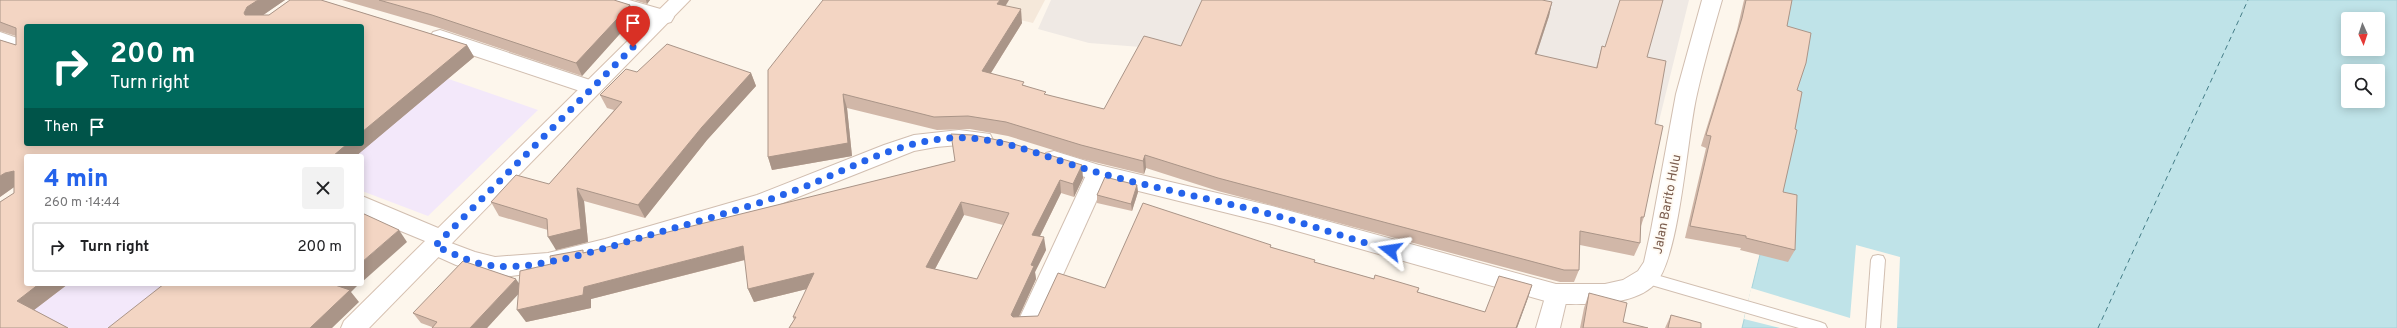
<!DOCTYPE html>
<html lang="en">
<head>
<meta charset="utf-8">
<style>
  body { margin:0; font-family:Overpass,sans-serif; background:#f2f2f2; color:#202124; height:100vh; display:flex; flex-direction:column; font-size:15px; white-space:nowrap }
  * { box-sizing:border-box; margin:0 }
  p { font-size:13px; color:#757577 }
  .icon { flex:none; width:22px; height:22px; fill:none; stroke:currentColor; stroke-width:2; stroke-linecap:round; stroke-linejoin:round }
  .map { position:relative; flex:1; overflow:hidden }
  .side { position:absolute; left:24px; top:154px; width:340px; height:132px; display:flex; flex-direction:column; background:#fff; border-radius:4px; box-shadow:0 2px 10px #0003 }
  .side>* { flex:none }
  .banner { position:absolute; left:24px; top:24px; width:340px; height:122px; border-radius:4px; box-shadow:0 2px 10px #0003; background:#00695c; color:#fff; overflow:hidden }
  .needle { width:26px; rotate:177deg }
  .fabs { position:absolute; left:2341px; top:12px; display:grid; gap:8px }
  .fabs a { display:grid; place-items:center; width:44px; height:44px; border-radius:4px; background:#fff; box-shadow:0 2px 10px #0003; font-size:20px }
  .pin { position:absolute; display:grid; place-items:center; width:34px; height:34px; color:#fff; margin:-41px -17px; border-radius:50% 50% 50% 0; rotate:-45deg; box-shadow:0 0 4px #0007 }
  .pin .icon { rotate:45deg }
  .me { position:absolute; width:44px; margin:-22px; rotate:285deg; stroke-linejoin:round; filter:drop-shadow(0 0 3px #0008) }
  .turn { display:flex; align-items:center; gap:14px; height:84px; padding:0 20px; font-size:18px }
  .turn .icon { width:52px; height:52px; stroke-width:2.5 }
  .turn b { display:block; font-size:28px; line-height:34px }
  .then { display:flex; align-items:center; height:38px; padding:0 20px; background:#0003; gap:8px; font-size:15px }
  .round { display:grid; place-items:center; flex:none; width:42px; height:42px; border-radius:4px; background:#f2f2f2 }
  .headline { display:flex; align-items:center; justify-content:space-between; height:68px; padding:0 20px }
  h1 { font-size:24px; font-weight:800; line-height:30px; color:#2563eb }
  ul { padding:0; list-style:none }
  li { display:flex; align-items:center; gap:12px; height:50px; margin:0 8px 6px; padding:0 12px; border:2px solid #e0e0e0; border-radius:4px }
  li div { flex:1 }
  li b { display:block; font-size:15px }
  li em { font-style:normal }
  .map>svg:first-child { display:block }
</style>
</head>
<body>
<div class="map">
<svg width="2397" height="328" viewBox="0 0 2397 328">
  <rect width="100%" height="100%" fill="#fdf6ec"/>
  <polygon fill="#f5e8da" points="936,0 1045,0 1033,23"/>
  <polygon fill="#efe9e4" points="1051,0 1689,0 1657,129 1270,57 1089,43 1038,29"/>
  <g fill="#f3e8fa">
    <polygon points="362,49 538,110 428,216 362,191 362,156 273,156 242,144 362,144"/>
    <polygon points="0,267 26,284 227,284 175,328 0,328"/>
  </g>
  <path fill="#bfe3e8" stroke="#a5d3da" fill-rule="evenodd" d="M1777,0h620v328h-655l28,-114zM2348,19h30v30h-30zM2348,71h30v30h-30z"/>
  <polygon fill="#fdf6ec" points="1856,245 1900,257 1897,328 1780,328 1744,319 1751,288 1850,318"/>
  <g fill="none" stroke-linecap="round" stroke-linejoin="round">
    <polyline stroke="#437c86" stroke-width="1" stroke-dasharray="5 4" stroke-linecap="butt" points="2098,328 2248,0"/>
    <g stroke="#d1beb0" stroke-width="2">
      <g id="service">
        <polygon points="1878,255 1883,256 1885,260 1880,328 1866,328 1871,260 1873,256"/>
        <polygon points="1646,272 1820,322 1825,324 1827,328 1799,328 1641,282 1639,278 1641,274"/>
      </g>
    </g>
    <g stroke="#d1beb0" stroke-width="2">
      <g id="minor">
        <polygon points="596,0 629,0 671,12 674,17 671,22 664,24 599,5"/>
        <polygon points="440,30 599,83 602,88 599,93 592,95 433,42 430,37 433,32"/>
        <polygon points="0,32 26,41 26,56 0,47"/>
        <path d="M209,144c16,0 41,-4 50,12 -16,0 -41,4 -50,-12z"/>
        <polygon points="1098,165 1106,167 1109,173 1039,328 1015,328 1087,173 1090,167"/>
        <polygon points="362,196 450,233 454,239 450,245 442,248 362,215"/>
        <polygon points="1556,284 1564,287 1568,294 1560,328 1536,328 1548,287"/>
      </g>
    </g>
    <g stroke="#d1beb0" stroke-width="2">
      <g id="tertiary">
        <path d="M1702,0h20c-9,31 -18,62 -25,94 -10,41 -17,164 -42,190 -22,23 -70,20 -99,20l-284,-80 -174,-43 -52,-16 -3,-6 3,-6 8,-2 45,14 173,41 284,78h49l18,-4 15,-9 6,-9 7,-32 25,-136z"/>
        <polygon points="959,130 990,134 993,140 990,146 982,148 959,145 936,147 914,151 773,207 605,257 548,271 511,276 487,274 456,265 427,252 423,246 427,240 435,237 475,252 495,257 548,253 605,239 757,195 884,145 914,135"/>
      </g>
    </g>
    <g stroke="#d6c0b0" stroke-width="2">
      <polygon id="secondary" points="669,0 690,0 369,328 341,328 344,321"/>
    </g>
    <use href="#service" fill="#fff" fill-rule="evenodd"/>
    <use href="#minor" fill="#fff" fill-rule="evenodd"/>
    <use href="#tertiary" fill="#fff" fill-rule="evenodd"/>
    <use href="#secondary" fill="#fff" fill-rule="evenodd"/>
  </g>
  <g fill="#d1b7a8" fill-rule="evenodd">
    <path d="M0,0h285l-22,15h6l21,-15h31l146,45 7,12 -118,99h-330v128h42l-34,26 34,18h-68v-126l14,-9v-6l-14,10v-157l16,5v-9l-16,-5zM26,26h336v118h-120l3,1h-24l-4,-1h-136l-2,1h-6l1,-1h-48z"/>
    <polygon points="342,0 614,0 630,5 635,17 582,76 439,28"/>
    <polygon points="634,0 650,0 647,4"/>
    <polygon points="823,0 1006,6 1022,23 991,73 1024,85 1046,95 1104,109 1181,46 1552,2 1549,16 1536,55 1596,68 1602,46 1647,57 1655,124 1644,217 1641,226 1640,243 1634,256 1580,245 1579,270 1574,282 1560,282 1218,191 1146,168 1144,174 1082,159 1008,136 970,129 937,130 847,108 852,156 772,170 768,157"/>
    <polygon points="1744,0 1792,0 1787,26 1797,90 1783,192 1795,250 1788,262 1740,250 1741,248 1685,238 1706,148 1701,146 1737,30"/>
    <polygon points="637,72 751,73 756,86 707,140 645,218 584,201 588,242 556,250 548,230 499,216 491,202 549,184 614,110 607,108 600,95"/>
    <path d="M955,161l128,17 -9,19 -13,-4 -21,43 6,14 -11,22 1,7 -17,38 19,-1 67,-28 166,-43v2l43,15 60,17 45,9 -1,4 67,20 47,-27 -4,13 -11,30h-728l5,-8 -1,-3 14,-28 -53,13 -6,-13 -3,-29 -154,39v9l-65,14 -8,-28 -31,34h-55v-1l-11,-4 -8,-10 106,-30 32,-19 34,-11zM964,215l39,10 -26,54 -42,-10z"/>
    <polygon points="1137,185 1138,192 1132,211 1097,203 1097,195"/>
    <polygon points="1589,293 1623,322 1648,328 1580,328 1584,308"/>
    <polygon points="1671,315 1701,328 1665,328"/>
  </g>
  <g fill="#aa9588">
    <polygon points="258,0 285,0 256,20 253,25 244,13 247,7"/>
    <polygon points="646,0 650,0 647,4"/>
    <polygon points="1000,0 1009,0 999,17 997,4"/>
    <polygon points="1552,2 1549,16 1532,68 1535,54"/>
    <polygon points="630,5 635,17 582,76 576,63"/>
    <polygon points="1021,9 1022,23 984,84 982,71"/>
    <polygon points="467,45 474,57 356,156 333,156 347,144 362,144 362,132"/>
    <polygon points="751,73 756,86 707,140 645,218 638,205 702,127"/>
    <polygon points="843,94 847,108 852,156 772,170 768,157"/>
    <polygon points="1145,155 1146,168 1144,174 1143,161"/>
    <polygon points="1082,165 1083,178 1074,197 1073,184"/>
    <polygon points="14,171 17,185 0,197 0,176 5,173"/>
    <polygon points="1060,180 1061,193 1034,248 1032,235"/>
    <polygon points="1137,185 1138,192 1132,211 1131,204"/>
    <polygon points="577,188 584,201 588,242 556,250 548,237"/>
    <polygon points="961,202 964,215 929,280 926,267"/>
    <polygon points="399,230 407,242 362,282 362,262"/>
    <polygon points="1044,237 1046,250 1035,272 1036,279 1014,327 1011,315 1031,265"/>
    <polygon points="743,246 748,259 591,299 591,308 526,322 517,310 584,287"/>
    <polygon points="814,273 819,286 754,302 748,289"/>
    <polygon points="516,279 523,289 487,328 470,328"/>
    <polygon points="39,284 68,284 30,313 17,301"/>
    <polygon points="336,284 359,284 351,292 359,302 332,328 310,328"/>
    <polygon points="1532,285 1528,298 1517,328 1516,328"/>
  </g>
  <g fill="#f3d5c3" stroke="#aa9588" fill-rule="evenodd">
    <polygon points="0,0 258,0 247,7 244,13 245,15 269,15 290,0 321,0 467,45 362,132 362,26 26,26 26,144 52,144 79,145 81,144 217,144 221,145 250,145 250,144 347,144 333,156 26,156 26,284 39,284 17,301 68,328 0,328 0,202 14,193 14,171 5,173 0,176 0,40 16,45 16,28 0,22"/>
    <polygon points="379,0 614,0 630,5 576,63 432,15"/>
    <polygon points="823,0 1000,0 997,4 1021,9 982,71 1024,82 1022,85 1046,92 1044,94 1104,109 1144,36 1181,46 1202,0 1542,0 1552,2 1535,54 1597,68 1602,46 1605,47 1620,0 1663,0 1647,57 1666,61 1655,124 1663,126 1644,217 1641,217 1640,243 1580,231 1579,270 1564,270 1218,178 1145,155 1143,161 1081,145 1006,122 968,116 934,117 843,94 848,143 768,157 768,70"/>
    <polygon points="1746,0 1792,0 1787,26 1811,33 1806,63 1797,90 1802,92 1795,129 1797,130 1783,192 1797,195 1795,250 1746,238 1746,236 1690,226 1711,136 1706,135 1742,18"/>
    <polygon points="667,44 751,73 702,127 638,205 577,188 581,229 548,237 547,219 491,202 516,175 549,184 622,102 600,95 626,69 637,72"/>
    <path d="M951,134l22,1 34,7 75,23 -9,19 -13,-4 -28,55 12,2 -13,28 3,1 -23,49 2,2 25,-1 20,-43 47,15 38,-85 128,42 -1,2 45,13 -1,2 60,17 1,-4 44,13 -2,4 68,20 14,-36 33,9 -16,43h-727l7,-11h-3l21,-44 -66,16 -5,-43 -159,41 -1,8 -66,15 3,-39 31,-7 -1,-8 33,-6v3l372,-92zM961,202l48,11 -32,66 -51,-12z"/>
    <polygon points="1105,177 1137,185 1131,204 1097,195"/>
    <polygon points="362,213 399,230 362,262"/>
    <polygon points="463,261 516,279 470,328 432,328 437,322 413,313"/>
    <polygon points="164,284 336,284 335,285 350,290 310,328 108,328"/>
    <polygon points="1589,293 1627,303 1623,322 1648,328 1583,328"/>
    <polygon points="1671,315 1701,323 1701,328 1668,328"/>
  </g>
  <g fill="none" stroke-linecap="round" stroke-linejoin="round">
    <path stroke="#2563eb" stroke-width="7" stroke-dasharray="0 12.6" d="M633,47l-198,199c20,8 39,19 61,20 44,4 108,-18 151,-30 54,-16 109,-30 162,-51 45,-19 92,-44 142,-47 49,-3 98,21 145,34 57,16 116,27 174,42 41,11 80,25 120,36"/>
  </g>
  <g text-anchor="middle" stroke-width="4" stroke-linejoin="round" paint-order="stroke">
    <g font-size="13" fill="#7a5c4d" stroke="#fffaf3">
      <text transform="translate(1666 204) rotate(-79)" y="5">Jalan Barito Hulu</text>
    </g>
  </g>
</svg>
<div class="fabs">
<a><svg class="needle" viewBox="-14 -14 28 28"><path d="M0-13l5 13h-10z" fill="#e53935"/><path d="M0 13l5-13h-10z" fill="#757577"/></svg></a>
<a><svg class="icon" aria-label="search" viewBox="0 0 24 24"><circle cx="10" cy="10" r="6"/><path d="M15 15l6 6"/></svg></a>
</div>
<div class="pin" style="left:633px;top:47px;background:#d93025"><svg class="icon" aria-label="arrive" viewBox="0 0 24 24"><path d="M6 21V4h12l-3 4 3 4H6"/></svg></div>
<svg class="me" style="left:1390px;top:250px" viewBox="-20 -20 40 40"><path d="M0-17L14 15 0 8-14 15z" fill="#2563eb" stroke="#fff" stroke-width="4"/></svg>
<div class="banner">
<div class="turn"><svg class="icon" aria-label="right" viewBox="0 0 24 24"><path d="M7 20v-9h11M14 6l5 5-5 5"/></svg><div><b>200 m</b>Turn right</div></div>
<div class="then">Then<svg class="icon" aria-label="arrive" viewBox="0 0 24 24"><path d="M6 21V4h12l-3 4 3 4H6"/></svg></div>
</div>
<section class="side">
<div class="headline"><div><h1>4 min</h1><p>260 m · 14:44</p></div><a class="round"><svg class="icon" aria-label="close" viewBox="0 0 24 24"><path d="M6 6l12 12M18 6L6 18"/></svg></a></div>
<ul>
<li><svg class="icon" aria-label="right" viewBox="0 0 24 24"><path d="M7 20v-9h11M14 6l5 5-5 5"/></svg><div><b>Turn right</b></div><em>200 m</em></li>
</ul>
</section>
</div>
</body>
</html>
